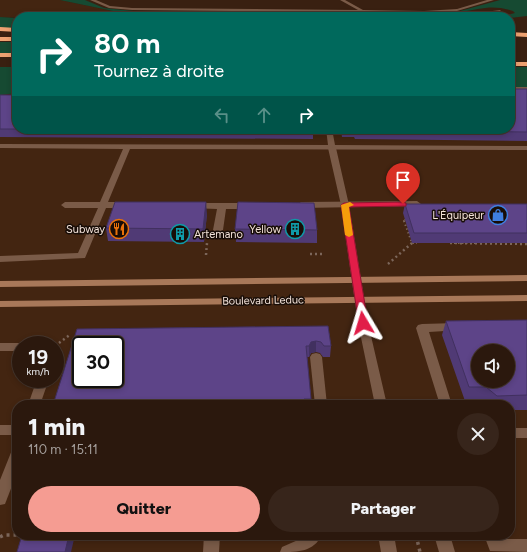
<!DOCTYPE html>
<html lang="fr">
<head>
<meta charset="utf-8">
<style>
  body { margin:0; font-family:Figtree,sans-serif; background:#37251b; color:#f1f3f6; height:100vh; display:flex; flex-direction:column; font-size:15px; white-space:nowrap }
  * { box-sizing:border-box; margin:0 }
  p { font-size:13px; color:#a6a09d }
  .icon { flex:none; width:22px; height:22px; fill:none; stroke:currentColor; stroke-width:2; stroke-linecap:round; stroke-linejoin:round }
  .map { position:relative; flex:1; overflow:hidden }
  .details { position:absolute; left:12px; top:400px; width:503px; height:140px; display:flex; flex-direction:column; background:#2b180d; border-radius:16px; box-shadow:0 2px 6px #0003,0 0 0 1px #47372e }
  .details>* { flex:none }
  .hud { position:absolute; left:12px; top:12px; width:503px; height:122px; border-radius:16px; box-shadow:0 2px 6px #0003,0 0 0 1px #47372e; background:#00695c; color:#fff; overflow:hidden }
  .buttons { position:absolute; left:471px; top:344px; display:grid; gap:8px }
  .buttons a { display:grid; place-items:center; width:44px; height:44px; border-radius:50%; background:#2b180d; box-shadow:0 2px 6px #0003,0 0 0 1px #47372e; font-size:20px }
  .speed { position:absolute; left:12px; top:336px; display:flex; gap:8px; font-size:20px; font-weight:700; text-align:center }
  .speed>* { display:grid; place-content:center; width:52px; height:52px; border-radius:50%; background:#2b180d; box-shadow:0 2px 6px #0003,0 0 0 1px #47372e; line-height:1 }
  .speed small { font-size:10px; font-weight:400 }
  .speed .limit { border:2px solid #111; border-radius:6px; background:#fff; color:#111 }
  .pin { position:absolute; display:grid; place-items:center; width:34px; height:34px; color:#fff; margin:-41px -17px; border-radius:50% 50% 50% 0; rotate:-45deg; box-shadow:0 0 4px #0007 }
  .pin .icon { rotate:45deg }
  .me { position:absolute; width:44px; margin:-22px; rotate:353deg; stroke-linejoin:round; filter:drop-shadow(0 0 3px #0008) }
  .turn { display:flex; align-items:center; gap:14px; height:84px; padding:0 16px; font-size:18px }
  .turn .icon { width:52px; height:52px; stroke-width:2.5 }
  .turn b { display:block; font-size:28px; line-height:34px }
  .lanes { display:flex; align-items:center; height:38px; padding:0 16px; background:#0003; justify-content:center; gap:20px; direction:ltr }
  .lanes .off { opacity:.35 }
  .round { display:grid; place-items:center; flex:none; width:42px; height:42px; border-radius:21px; background:#37251b }
  .summary { display:flex; align-items:center; justify-content:space-between; height:68px; padding:0 16px }
  h1 { font-size:24px; font-weight:800; line-height:30px }
  .action { display:flex; gap:8px; margin-top:auto; padding:8px 16px }
  .action a { flex:1; height:46px; border-radius:24px; background:#f59c92; color:#111; font-size:16px; font-weight:800; line-height:46px; text-align:center }
  .action a+a { background:#37251b; color:#f1f3f6 }
  .map>svg:first-child { display:block }
</style>
</head>
<body>
<div class="map">
<svg width="527" height="552" viewBox="0 0 527 552">
  <rect width="100%" height="100%" fill="#392011"/>
  <g fill="#432511" fill-rule="evenodd">
    <polygon points="0,0 60,0 113,11 208,17 0,17"/>
    <path d="M0,70l17,1v58h493v-51h17v474h-527zM21,345h34v34h-34zM81,345h34v34h-34zM478,351h30v30h-30zM17,405h493v130h-493z"/>
  </g>
  <g fill="#164a32">
    <polygon points="60,0 85,0 104,8 163,14 413,17 208,17 113,11"/>
    <path d="M500,0h27v16l-17,2 -39,-1 32,-1 12,-3 -2,-2c-21,-7 -32,-2 -52,1 -10,2 -21,3 -31,3l-270,-4 270,3 30,-3z"/>
    <polygon points="0,17 17,18 17,28 0,28"/>
    <rect x="0" y="42" width="17" height="11"/>
    <polygon points="0,67 17,67 17,93 0,95"/>
    <rect x="510" y="67" width="17" height="20"/>
  </g>
  <g fill="none" stroke-linecap="round" stroke-linejoin="round">
    <g stroke="#7c665a" stroke-width="2" stroke-dasharray="1.5 2.5" stroke-linecap="butt">
      <polyline points="405,219 406,221 404,221 412,243 417,243"/>
      <polyline points="450,243 475,243"/>
    </g>
    <g stroke="#7c665a" stroke-width="2.5" stroke-dasharray="2 3" stroke-linecap="butt">
      <polyline points="412,242 417,243"/>
      <polyline points="450,243 527,244"/>
      <polyline points="310,254 322,254"/>
      <polyline points="206,255 207,243"/>
      <polyline points="388,264 412,243"/>
      <polyline points="55,346 71,334"/>
    </g>
    <g stroke="#7c665a" stroke-width="3.5" stroke-dasharray="3 4" stroke-linecap="butt">
      <polyline points="416,535 420,552"/>
      <polyline points="0,537 4,535 17,535"/>
    </g>
    <g fill="#7a5b48" fill-rule="evenodd">
      <polygon points="90,0 96,0 110,6 132,8 358,10 340,0 345,0 363,10 424,11 457,9 487,0 494,0 457,11 424,13 132,10 109,8"/>
      <polygon points="501,10 499,12 455,17 450,16"/>
      <rect x="510" y="87" width="17" height="4"/>
      <polygon points="326,129 332,129 335,145 527,146 527,150 130,149 108,202 127,202 131,205 127,208 106,208 85,258 0,262 0,256 78,253 98,208 65,208 61,205 65,202 100,202 123,149 0,148 0,144 328,145"/>
      <polygon points="417,201 421,204 420,206 301,208 297,205 301,202"/>
      <polygon points="193,203 251,203 255,206 251,209 226,209 223,230 218,233 213,230 217,209 190,208 190,204"/>
      <polygon points="457,323 461,324 463,327 461,330 429,332 452,405 440,405 416,328 418,325 422,324"/>
      <polygon points="0,343 21,343 26,345 21,345 21,351 0,351"/>
      <polygon points="316,353 320,354 322,357 327,405 315,405 310,357 312,354"/>
      <polygon points="37,379 49,379 40,405 28,405"/>
      <rect x="0" y="425" width="17" height="10"/>
      <rect x="510" y="428" width="17" height="10"/>
      <polygon points="17,448 17,473 5,504 0,505 0,480 12,450"/>
      <polygon points="204,535 220,535 219,552 203,552"/>
      <path d="M303,535h19c-9,17 -23,17 -42,17l2,-5 16,-7z"/>
      <polygon points="378,535 394,535 397,552 381,552"/>
      <polygon points="434,535 450,535 455,552 439,552"/>
      <polygon points="484,535 500,535 501,539 527,539 527,552 490,551"/>
    </g>
    <polygon fill="#7a5b48" fill-rule="evenodd" points="329,146 336,148 349,205 368,323 387,405 375,405 358,323 341,205 328,148"/>
    <g fill="#a87859" fill-rule="evenodd">
      <polygon points="527,275 527,281 0,287 0,281"/>
      <polygon points="527,295 527,301 0,307 0,301"/>
    </g>
    <g fill="#eda171" fill-rule="evenodd">
      <polygon points="0,27 17,28 17,32 0,31"/>
      <polygon points="510,32 527,33 527,37 510,36"/>
      <rect x="0" y="37" width="17" height="4"/>
      <rect x="0" y="53" width="17" height="4"/>
      <rect x="510" y="62" width="17" height="4"/>
    </g>
  </g>
  <g fill="#503a75">
    <polygon points="527,89 527,141 355,139 354,137 342,137 341,129 510,129"/>
    <polygon points="0,95 17,95 17,129 313,129 313,139 0,137"/>
    <polygon points="405,204 527,204 527,243 412,243 403,213"/>
    <polygon points="207,214 204,242 108,241 106,228"/>
    <polygon points="235,229 317,230 317,243 236,242"/>
    <polygon points="527,320 527,410 510,410 510,405 486,405 481,402 465,401 442,335 446,321"/>
    <polygon points="328,326 331,346 330,357 323,357 320,353 316,352 311,353 309,357 307,357 311,399 310,405 53,405"/>
  </g>
  <g fill="#41305f">
    <polygon points="206,202 207,214 204,242 203,229"/>
    <polygon points="316,341 316,352 311,353 309,357 309,346 311,342"/>
    <polygon points="69,535 75,535 71,552 65,552"/>
  </g>
  <g fill="#5d4488" stroke="#41305f" fill-rule="evenodd">
    <polygon points="510,89 527,89 527,132 356,130 355,129 510,129"/>
    <rect x="0" y="95" width="17" height="34"/>
    <polygon points="71,129 313,129 313,131"/>
    <polygon points="115,202 206,202 203,229 106,228"/>
    <polygon points="238,202 314,203 317,230 235,229"/>
    <polygon points="405,204 527,204 527,233 414,233"/>
    <path d="M527,320v75l-30,1 -11,-9h-17l-23,-66zM478,351h30v30h-30z"/>
    <path d="M328,326l3,20h-7l-3,-4 -5,-1 -5,1 -2,4h-3l5,53h-7l1,6h-252l24,-76zM81,345h34v34h-34z"/>
    <polygon points="22,535 69,535 65,552 17,552"/>
  </g>
  <polygon fill="#e11d48" stroke="#92132f" points="403,202 406,203 406,206 349,207 368,323 366,326 359,326 341,205 344,203"/>
  <polygon fill="#f59e0b" points="350,202 354,205 349,207 353,235 349,237 345,235 341,205"/>
  <defs>
    <g id="shop-ring" transform="scale(1)"><circle r="9.5" fill="#180d07" stroke="#3f7fe0" stroke-width="1.5"/><path d="M-5-2.5h2.3a2.7 3.5 0 0 1 5.4 0H5L5.5 6h-11ZM-1.5-2.5h3a1.5 2.3 0 0 0-3 0Z" fill="#3f7fe0"/></g>
    <g id="restaurant-ring" transform="scale(1)"><circle r="9.5" fill="#180d07" stroke="#e8710a" stroke-width="1.5"/><path d="M-5-6h1v4h1v-4h1v4h1v-4h1v5L-1.5 .5V6h-2V.5L-5-1ZM5-6V6H3V1.5H1.5Q1.5-4 5-6Z" fill="#e8710a"/></g>
    <g id="building-ring" transform="scale(1)"><circle r="9.5" fill="#180d07" stroke="#0f9aa8" stroke-width="1.5"/><path d="M-4-6H4V6H1V3H-1V6H-4ZM-2.5-4.3h1.7v1.8h-1.7ZM.8-4.3h1.7v1.8H.8ZM-2.5-1h1.7V.8h-1.7ZM.8-1h1.7V.8H.8Z" fill="#0f9aa8"/></g>
  </defs>
  <g fill-rule="evenodd">
    <use href="#shop-ring" x="498" y="215"/>
    <use href="#restaurant-ring" x="119" y="229"/>
    <use href="#building-ring" x="295" y="229"/>
    <use href="#building-ring" x="180" y="234"/>
  </g>
  <g text-anchor="middle" stroke-width="3" stroke-linejoin="round" paint-order="stroke">
    <g font-size="11" fill="#f3e2d9" stroke="#180d07" text-anchor="end">
      <text x="484" y="219">L'Équipeur</text>
      <text x="105" y="233">Subway</text>
      <text x="281" y="233">Yellow</text>
      <text x="194" y="238" text-anchor="start">Artemano</text>
    </g>
    <g font-size="11" fill="#f3e2d9" stroke="#180d07">
      <text transform="translate(263 300) rotate(-1)" y="4">Boulevard Leduc</text>
    </g>
  </g>
</svg>
<div class="buttons">
<a><svg class="icon" aria-label="sound" viewBox="0 0 24 24"><path d="M4 9h4l5-4v14l-5-4H4zM17 9q2 3 0 6"/></svg></a>
</div>
<div class="speed"><div>19<small>km/h</small></div><div class="limit">30</div></div>
<div class="pin" style="left:403px;top:204px;background:#d93025"><svg class="icon" aria-label="arrive" viewBox="0 0 24 24"><path d="M6 21V4h12l-3 4 3 4H6"/></svg></div>
<svg class="me" style="left:363px;top:323px" viewBox="-20 -20 40 40"><path d="M0-17L14 15 0 8-14 15z" fill="#e11d48" stroke="#fff" stroke-width="4"/></svg>
<div class="hud">
<div class="turn"><svg class="icon" aria-label="right" viewBox="0 0 24 24"><path d="M7 20v-9h11M14 6l5 5-5 5"/></svg><div><b>80 m</b>Tournez à droite</div></div>
<div class="lanes"><svg class="icon off" aria-label="left" viewBox="0 0 24 24"><path d="M17 20v-9H6M10 6l-5 5 5 5"/></svg><svg class="icon off" aria-label="ahead" viewBox="0 0 24 24"><path d="M12 20V5M6 11l6-6 6 6"/></svg><svg class="icon" aria-label="right" viewBox="0 0 24 24"><path d="M7 20v-9h11M14 6l5 5-5 5"/></svg></div>
</div>
<section class="details">
<div class="summary"><div><h1>1 min</h1><p>110 m · 15:11</p></div><a class="round"><svg class="icon" aria-label="close" viewBox="0 0 24 24"><path d="M6 6l12 12M18 6L6 18"/></svg></a></div>
<div class="action"><a>Quitter</a><a>Partager</a></div>
</section>
</div>
</body>
</html>
